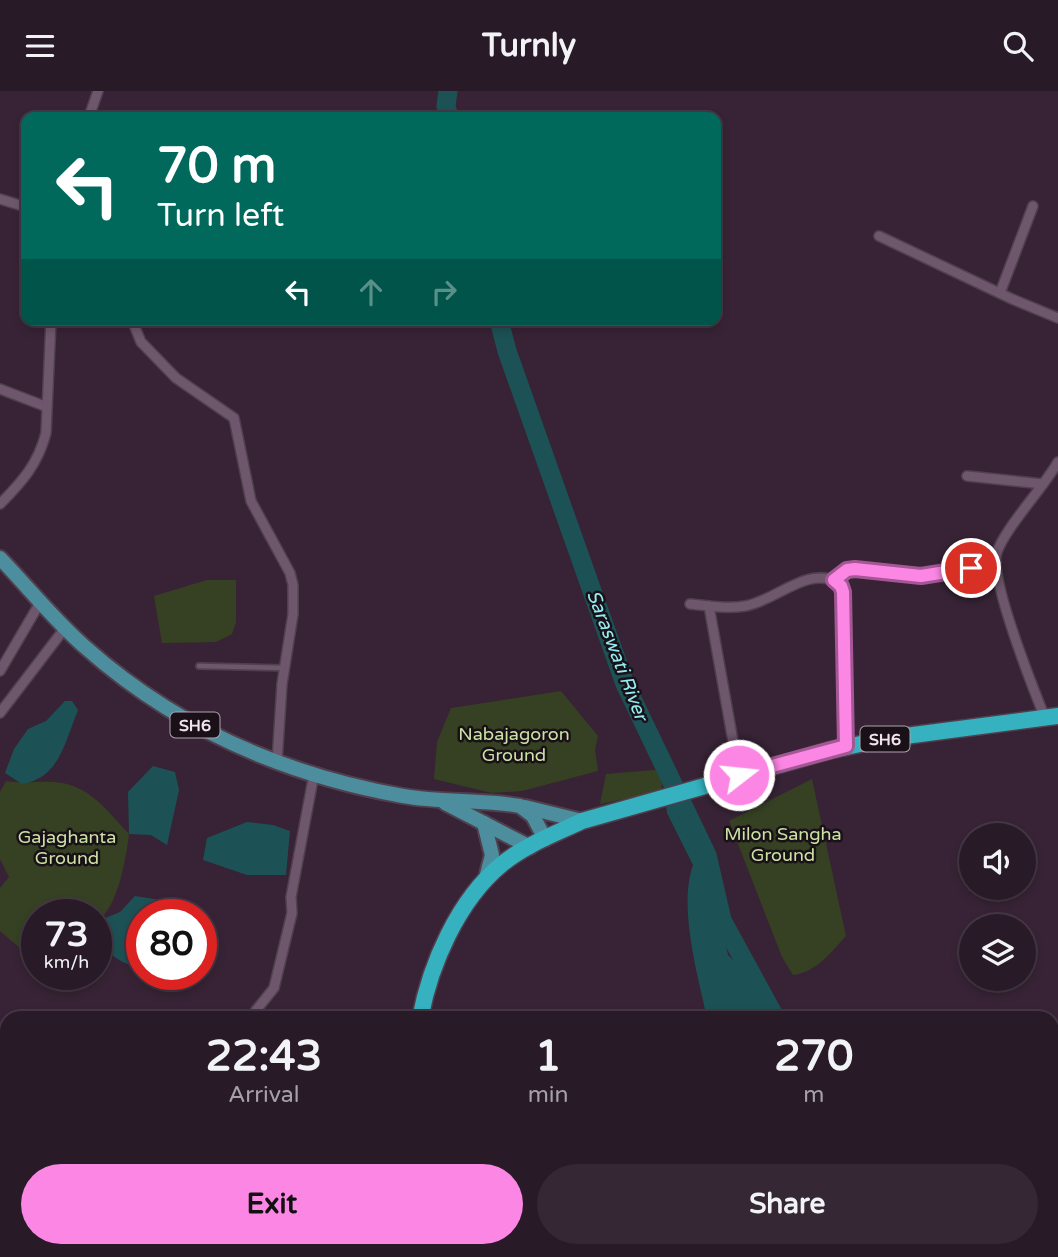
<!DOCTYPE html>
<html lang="en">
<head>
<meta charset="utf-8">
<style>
  body { margin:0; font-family:"Varela Round",sans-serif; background:#352734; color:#f1f3f6; height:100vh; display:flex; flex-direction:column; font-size:26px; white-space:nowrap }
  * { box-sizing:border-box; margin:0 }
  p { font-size:23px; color:#a5a1a8 }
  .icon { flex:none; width:38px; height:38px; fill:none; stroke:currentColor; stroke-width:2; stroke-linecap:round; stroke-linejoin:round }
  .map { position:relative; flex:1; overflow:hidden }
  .side { position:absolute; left:0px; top:920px; width:1059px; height:247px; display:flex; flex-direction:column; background:#291a28; border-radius:21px 21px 0 0; box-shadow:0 4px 10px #0003,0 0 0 2px #453845 }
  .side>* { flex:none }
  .guide { position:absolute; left:21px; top:21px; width:700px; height:214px; border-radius:14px; box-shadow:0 4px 10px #0003,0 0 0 2px #453845; background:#00695c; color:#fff; overflow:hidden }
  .buttons { position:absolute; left:959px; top:732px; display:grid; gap:14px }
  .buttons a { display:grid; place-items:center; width:77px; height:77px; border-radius:50%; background:#291a28; box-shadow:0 4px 10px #0003,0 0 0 2px #453845; font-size:35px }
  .speed { position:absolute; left:21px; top:808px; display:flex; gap:14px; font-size:35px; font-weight:700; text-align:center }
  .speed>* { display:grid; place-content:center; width:91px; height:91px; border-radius:50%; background:#291a28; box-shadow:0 4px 10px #0003,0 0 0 2px #453845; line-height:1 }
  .speed small { font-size:18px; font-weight:400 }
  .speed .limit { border:10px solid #d22; background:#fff; color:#111 }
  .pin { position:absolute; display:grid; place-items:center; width:60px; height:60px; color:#fff; margin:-30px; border:4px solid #fff; border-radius:50%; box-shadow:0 2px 7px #0007 }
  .me { position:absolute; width:77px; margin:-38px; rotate:74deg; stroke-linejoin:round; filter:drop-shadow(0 0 5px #0008) }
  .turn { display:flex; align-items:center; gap:24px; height:147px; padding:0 21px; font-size:32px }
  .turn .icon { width:91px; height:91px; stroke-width:2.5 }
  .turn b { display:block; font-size:49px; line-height:60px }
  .lanes { display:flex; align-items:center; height:66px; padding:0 21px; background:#0003; justify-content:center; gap:35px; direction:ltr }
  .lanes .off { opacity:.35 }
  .eta { display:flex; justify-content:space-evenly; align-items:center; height:119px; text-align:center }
  .eta b { font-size:42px; font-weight:800; line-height:49px }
  .button { display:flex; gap:14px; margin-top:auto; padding:14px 21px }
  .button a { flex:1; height:80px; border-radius:42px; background:#fc86e4; color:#111; font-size:28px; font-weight:800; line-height:80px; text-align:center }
  .button a+a { background:#352734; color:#f1f3f6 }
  header { display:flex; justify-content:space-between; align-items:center; height:91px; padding:0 21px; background:#291a28; font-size:32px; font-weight:800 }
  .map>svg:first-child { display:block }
</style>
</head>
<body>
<header><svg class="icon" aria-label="menu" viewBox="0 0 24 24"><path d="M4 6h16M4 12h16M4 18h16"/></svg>Turnly<svg class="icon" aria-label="search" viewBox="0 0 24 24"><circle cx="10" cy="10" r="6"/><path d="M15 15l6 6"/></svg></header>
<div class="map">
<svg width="1058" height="1166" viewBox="0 0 1058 1166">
  <rect width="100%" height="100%" fill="#372335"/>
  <g fill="#354122">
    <polygon points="207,489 236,489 236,531 232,543 216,551 162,552 154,505"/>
    <polygon points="561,600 598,645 595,659 598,680 522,700 492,702 434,688 437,651 451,617"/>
    <polygon points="665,678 661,701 600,713 606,683"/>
    <path d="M812,688l34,157c-16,17 -29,36 -53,39l-11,-18 -53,-136z"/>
    <path d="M6,690c17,3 32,0 49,1 34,2 53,30 74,52 -3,24 -11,75 -33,88v-7h-17l-21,-10 -9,10h-12v14l-17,19 -20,-17v-43l9,-11 -9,-18v-67z"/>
  </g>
  <g fill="#1c5255">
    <path d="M65,610h7l6,9c-13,31 -18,68 -56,74l-17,-11 9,-24 14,-20 18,-8z"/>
    <polygon points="153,675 175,681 179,699 167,754 151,744 129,743 128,701"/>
    <path d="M680,709l27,55 21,100 28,28 20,35h-69c-9,-43 -29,-110 -14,-153l-26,-52 -1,-8z"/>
    <polygon points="247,731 273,734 290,740 286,784 247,784 203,769 207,747"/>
    <path d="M135,805l32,5 11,-2 1,16h-37v54c-25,-7 -44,-19 -46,-47l24,-10z"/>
  </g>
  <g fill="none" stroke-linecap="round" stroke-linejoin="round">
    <g stroke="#1c5255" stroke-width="19">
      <polyline points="448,0 446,15 449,26"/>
      <polyline points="499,229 507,260 625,593 707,764 722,829 776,928"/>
      <polyline points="886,1160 887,1166"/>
    </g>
    <g stroke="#50404e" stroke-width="8">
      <polyline id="lane" points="199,575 284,577"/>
    </g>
    <g stroke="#50404e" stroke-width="12">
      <g id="street">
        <polyline points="89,26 98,0"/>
        <polyline points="0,108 26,116"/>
        <polyline points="879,145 1012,208 1058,227"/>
        <polyline points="1000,202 1033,115"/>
        <polyline points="132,229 141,251 176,287 234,327 251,410 290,482 293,494 293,523 282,593 277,671"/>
        <polyline points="0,298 47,316"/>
        <polyline points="967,385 1043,393"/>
        <path d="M0,413c22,-22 38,-40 46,-71l5,-113"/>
        <polyline points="834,489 847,479 855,478 921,485 996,472"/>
        <path d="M690,513c18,2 37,5 55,2 31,-5 61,-40 93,-24l5,10 3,154"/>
        <polyline points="709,515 739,684"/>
        <polyline points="0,580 41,510"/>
        <polyline points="0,622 65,537"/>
        <path d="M1045,627c-12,-30 -56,-140 -48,-166 9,-25 46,-64 61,-90"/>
        <polyline points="249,928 274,897 292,822 291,806 314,683"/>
        <polyline points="0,1091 7,1097"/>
        <polyline points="0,1117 7,1108"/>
        <polyline points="2,1159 8,1166"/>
        <polyline points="109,1160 114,1166"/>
        <polyline points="240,1160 252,1166"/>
        <polyline points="133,1166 135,1160"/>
      </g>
    </g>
    <g stroke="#50404e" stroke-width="18">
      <g id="primary">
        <path d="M0,467c28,29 54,62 85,89 90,80 200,128 318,149 39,7 78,3 117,10l13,10 12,23"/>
        <polyline points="445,712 530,756"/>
        <polyline points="525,716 582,730"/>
        <polyline points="484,732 492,764 486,787"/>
      </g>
    </g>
    <g stroke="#50404e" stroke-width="19">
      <g id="highway">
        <path d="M420,928c10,-54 38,-119 82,-155 23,-19 53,-30 80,-43l249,-71 59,-12 168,-22"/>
        <polyline points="396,1166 396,1160"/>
      </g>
    </g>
    <use href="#lane" stroke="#6e576c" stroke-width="4.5"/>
    <use href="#street" stroke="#6e576c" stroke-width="9"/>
    <use href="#primary" stroke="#4c8d9e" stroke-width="14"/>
    <use href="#highway" stroke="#35b1bf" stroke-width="16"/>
  </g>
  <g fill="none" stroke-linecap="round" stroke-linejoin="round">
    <g stroke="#a45794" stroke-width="18">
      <polyline id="route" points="739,684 846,655 843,501 841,495 834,489 847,479 855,478 921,485 971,477"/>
    </g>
    <use href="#route" stroke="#fc86e4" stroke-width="12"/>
  </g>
  <g text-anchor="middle" stroke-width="5" stroke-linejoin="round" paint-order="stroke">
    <g fill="#191018" stroke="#b0a4ae" stroke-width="2">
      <rect x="170.5" y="621.5" width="49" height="25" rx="5"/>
      <rect x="860.5" y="635.5" width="49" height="25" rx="5"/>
    </g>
    <g font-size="16" font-weight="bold" fill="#f0e3ee">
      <text x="195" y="640">SH6</text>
      <text x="885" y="654">SH6</text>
    </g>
    <g font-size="18" fill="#cae2a4" stroke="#191018">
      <text x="514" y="649">Nabajagoron<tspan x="514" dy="21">Ground</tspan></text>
      <text x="783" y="749">Milon Sangha<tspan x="783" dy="21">Ground</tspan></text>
      <text x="67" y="752">Gajaghanta<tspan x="67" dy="21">Ground</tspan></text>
    </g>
    <g font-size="19" font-style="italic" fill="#93ecf1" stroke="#191018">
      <text transform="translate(618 564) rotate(69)" y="7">Saraswati River</text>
    </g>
  </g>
</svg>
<div class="buttons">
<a><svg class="icon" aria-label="sound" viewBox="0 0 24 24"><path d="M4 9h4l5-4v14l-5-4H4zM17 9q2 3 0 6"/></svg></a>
<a><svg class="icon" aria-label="layers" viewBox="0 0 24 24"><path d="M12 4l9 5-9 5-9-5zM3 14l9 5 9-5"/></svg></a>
</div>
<div class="speed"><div>73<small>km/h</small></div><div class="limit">80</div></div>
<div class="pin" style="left:971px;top:477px;background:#d93025"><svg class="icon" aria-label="arrive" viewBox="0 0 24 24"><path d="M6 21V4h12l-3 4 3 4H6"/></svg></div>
<svg class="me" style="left:739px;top:684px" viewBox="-20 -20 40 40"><circle r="17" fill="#fc86e4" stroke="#fff" stroke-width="3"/><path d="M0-11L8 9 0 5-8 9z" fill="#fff"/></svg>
<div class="guide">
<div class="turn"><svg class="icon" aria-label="left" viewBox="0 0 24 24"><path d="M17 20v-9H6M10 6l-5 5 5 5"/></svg><div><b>70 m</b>Turn left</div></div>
<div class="lanes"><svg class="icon" aria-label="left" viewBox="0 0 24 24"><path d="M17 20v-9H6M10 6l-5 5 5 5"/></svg><svg class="icon off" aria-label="ahead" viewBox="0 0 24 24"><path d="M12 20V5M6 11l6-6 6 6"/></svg><svg class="icon off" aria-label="right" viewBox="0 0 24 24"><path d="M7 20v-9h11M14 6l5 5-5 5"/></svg></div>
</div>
<section class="side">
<div class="eta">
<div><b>22:43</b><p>Arrival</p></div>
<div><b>1</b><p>min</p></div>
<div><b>270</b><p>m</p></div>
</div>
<div class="button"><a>Exit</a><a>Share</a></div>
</section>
</div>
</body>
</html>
